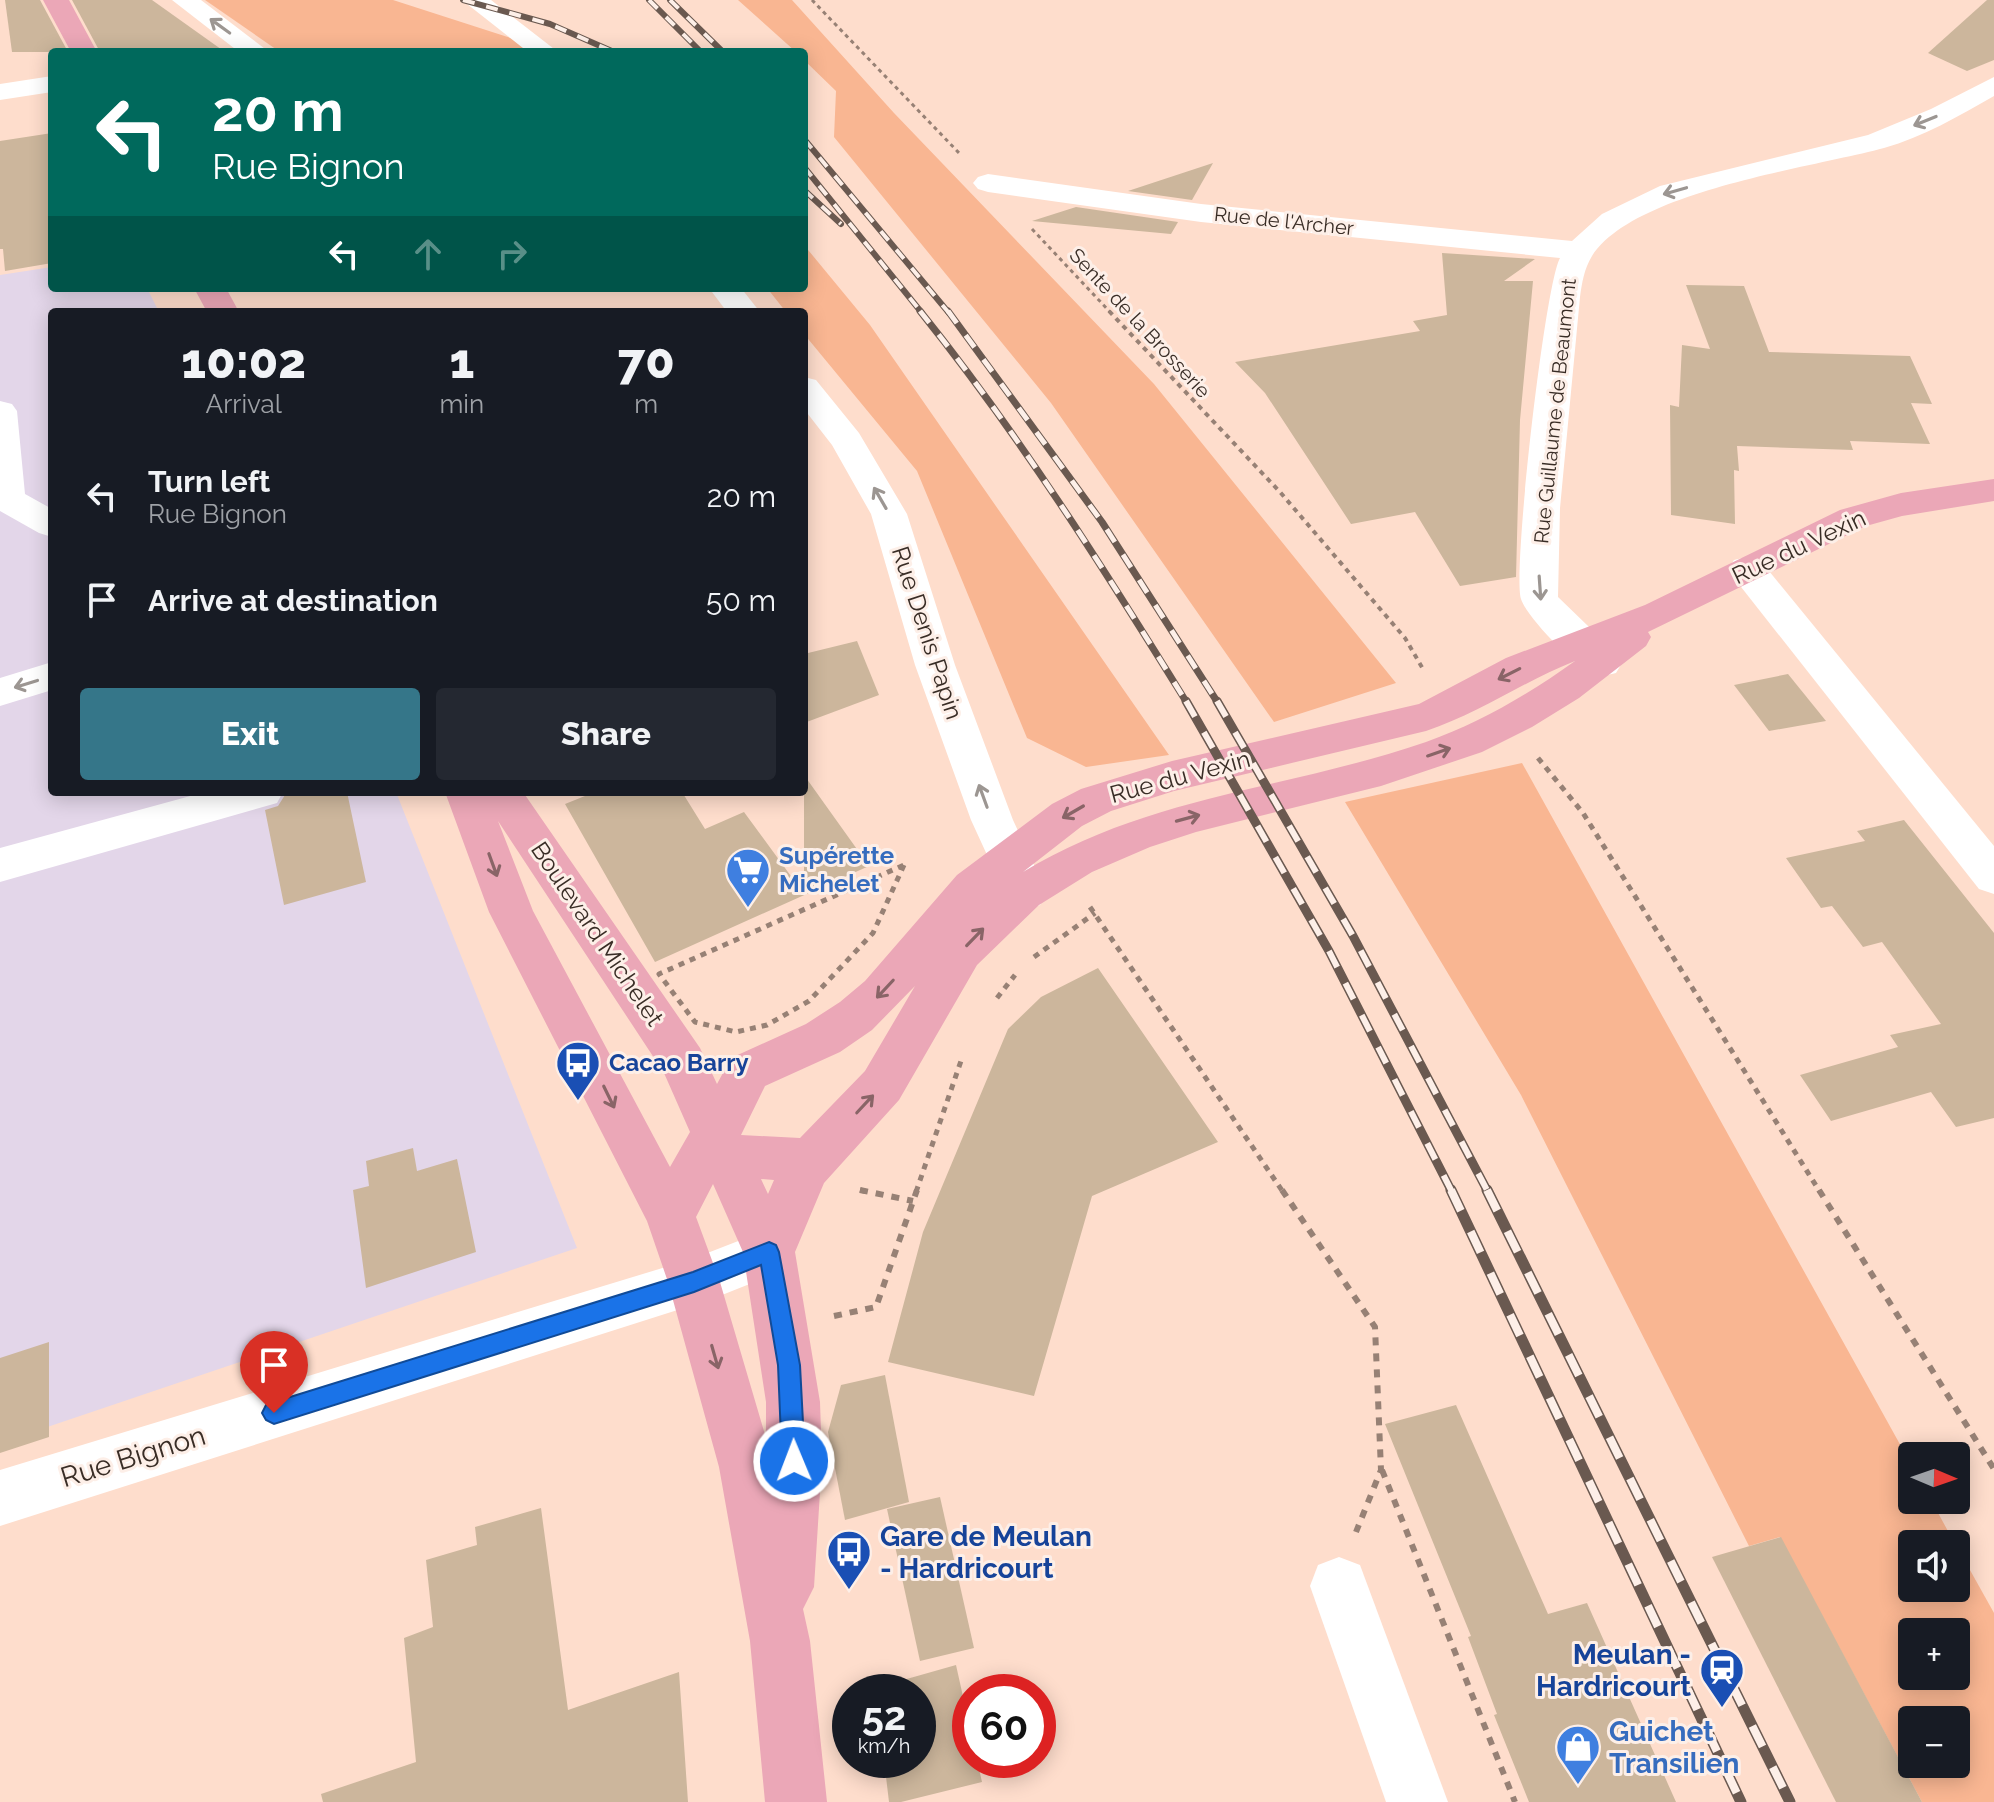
<!DOCTYPE html>
<html lang="en">
<head>
<meta charset="utf-8">
<style>
  body { margin:0; font-family:Raleway,sans-serif; background:#242831; color:#f1f3f6; height:100vh; display:flex; flex-direction:column; font-size:30px; white-space:nowrap }
  * { box-sizing:border-box; margin:0 }
  p { font-size:26px; color:#9ea1a6 }
  .icon { flex:none; width:44px; height:44px; fill:none; stroke:currentColor; stroke-width:2; stroke-linecap:round; stroke-linejoin:round }
  .map { position:relative; flex:1; overflow:hidden }
  .panel { position:absolute; left:48px; top:308px; width:760px; height:488px; display:flex; flex-direction:column; background:#171b24; border-radius:8px; box-shadow:0 4px 20px #0003 }
  .panel>* { flex:none }
  .guide { position:absolute; left:48px; top:48px; width:760px; height:244px; border-radius:8px; box-shadow:0 4px 20px #0003; background:#00695c; color:#fff; overflow:hidden }
  .needle { width:52px; rotate:92deg }
  .fabs { position:absolute; left:1898px; top:1442px; display:grid; gap:16px }
  .fabs a { display:grid; place-items:center; width:72px; height:72px; border-radius:8px; background:#171b24; box-shadow:0 4px 20px #0003; font-size:40px }
  .speed { position:absolute; left:832px; top:1674px; display:flex; gap:16px; font-size:40px; font-weight:700; text-align:center }
  .speed>* { display:grid; place-content:center; width:104px; height:104px; border-radius:50%; background:#171b24; box-shadow:0 4px 20px #0003; line-height:1 }
  .speed small { font-size:20px; font-weight:400 }
  .speed .limit { border:12px solid #d22; background:#fff; color:#111 }
  .pin { position:absolute; display:grid; place-items:center; width:68px; height:68px; color:#fff; margin:-82px -34px; border-radius:50% 50% 50% 0; rotate:-45deg; box-shadow:0 0 8px #0007 }
  .pin .icon { rotate:45deg }
  .me { position:absolute; width:88px; margin:-44px; rotate:359deg; stroke-linejoin:round; filter:drop-shadow(0 0 6px #0008) }
  .turn { display:flex; align-items:center; gap:28px; height:168px; padding:0 32px; font-size:36px }
  .turn .icon { width:104px; height:104px; stroke-width:2.5 }
  .turn b { display:block; font-size:56px; line-height:68px }
  .lanes { display:flex; align-items:center; height:76px; padding:0 32px; background:#0003; justify-content:center; gap:40px; direction:ltr }
  .lanes .off { opacity:.35 }
  .eta { display:flex; justify-content:space-evenly; align-items:center; height:136px; text-align:center }
  .eta b { font-size:48px; font-weight:800; line-height:56px }
  .primary-button { display:flex; gap:16px; margin-top:auto; padding:16px 32px }
  .primary-button a { flex:1; height:92px; border-radius:8px; background:#357689; color:#fff; font-size:32px; font-weight:800; line-height:92px; text-align:center }
  .primary-button a+a { background:#242831; color:#f1f3f6 }
  ul { padding:0; list-style:none }
  li { display:flex; align-items:center; gap:24px; height:104px; padding:0 32px }
  li div { flex:1 }
  li b { display:block; font-size:30px }
  li em { font-style:normal }
  .map>svg:first-child { display:block }
</style>
</head>
<body>
<div class="map">
<svg width="1994" height="1802" viewBox="0 0 1994 1802">
  <rect width="100%" height="100%" fill="#feddcc"/>
  <polygon fill="#e3d6e9" points="52,267 52,288 147,288 159,312 52,312 52,792 396,792 577,1248 0,1443 0,275"/>
  <g fill="#f9b692" fill-rule="evenodd">
    <polygon points="205,0 393,0 554,52 280,52"/>
    <polygon points="738,0 792,0 894,113 1154,384 1396,683 1274,722 1051,403 834,137 836,91 804,60 804,52 796,52"/>
    <polygon points="804,245 870,325 1169,755 1086,767 1027,738 917,471 804,334 804,312 786,312 767,288 804,288"/>
    <path d="M1522,763l390,703v34h19l24,44h-43v44h44v-43l38,68v189h-72l-142,-265 -31,9 -228,-451 -176,-293zM1912,1632h44v44h-44zM1912,1720h44v44h-44z"/>
  </g>
  <g fill="#ccb69c">
    <polygon points="5,0 40,0 68,52 12,52"/>
    <polygon points="72,0 152,0 225,52 100,52"/>
    <polygon points="1987,0 1994,0 1994,60 1967,71 1928,53"/>
    <polygon points="52,133 52,263 5,271 3,249 0,249 0,141"/>
    <polygon points="1213,163 1192,200 1128,191"/>
    <polygon points="1076,207 1178,222 1171,234 1032,221"/>
    <polygon points="1442,253 1535,259 1504,281 1533,281 1520,420 1516,577 1460,586 1415,512 1351,524 1265,393 1235,362 1420,331 1413,321 1447,315"/>
    <polygon points="1686,285 1744,286 1769,352 1910,356 1932,404 1911,403 1930,444 1850,441 1853,450 1737,446 1739,471 1734,470 1735,524 1671,515 1670,405 1679,407 1682,345 1710,349"/>
    <polygon points="857,641 879,695 804,723 804,654"/>
    <polygon points="1788,674 1826,721 1769,731 1734,685"/>
    <polygon points="804,775 869,866 655,962 565,804 595,792 682,792 705,829 744,812 804,894"/>
    <polygon points="296,792 347,792 366,882 284,905 265,810 278,806 285,795"/>
    <polygon points="1904,820 1994,933 1994,1118 1956,1127 1931,1092 1831,1121 1800,1075 1898,1047 1890,1035 1941,1024 1882,942 1863,947 1832,906 1821,908 1786,858 1865,841 1857,831"/>
    <polygon points="1098,968 1218,1142 1092,1196 1034,1396 888,1362 923,1232 1008,1029 1041,997"/>
    <polygon points="413,1148 417,1171 457,1159 476,1252 366,1288 353,1190 369,1186 366,1161"/>
    <polygon points="49,1342 49,1437 0,1453 0,1358"/>
    <polygon points="885,1375 909,1502 845,1520 828,1432 841,1385"/>
    <polygon points="1456,1405 1548,1614 1587,1603 1676,1802 1529,1802 1494,1715 1497,1714 1468,1637 1471,1636 1385,1424"/>
    <polygon points="940,1497 974,1648 920,1661 887,1509"/>
    <polygon points="541,1508 568,1710 679,1672 688,1802 323,1802 321,1794 416,1762 404,1638 433,1627 426,1560 477,1545 475,1527"/>
    <polygon points="1781,1537 1922,1802 1836,1802 1712,1557"/>
    <polygon points="956,1665 970,1728 970,1760 977,1760 982,1782 901,1802 889,1802 884,1760 918,1760 918,1692 876,1692 875,1688"/>
  </g>
  <g fill="none" stroke-linecap="round" stroke-linejoin="round">
    <g stroke="#978175" stroke-width="3" stroke-dasharray="4 4" stroke-linecap="butt">
      <polyline points="812,0 961,155"/>
      <polyline points="1032,229 1111,313"/>
    </g>
    <polyline stroke="#978175" stroke-width="4" stroke-dasharray="5 5" stroke-linecap="butt" points="1109,311 1280,492 1405,638 1423,669"/>
    <g stroke="#978175" stroke-width="5" stroke-dasharray="6 6" stroke-linecap="butt">
      <polyline points="1538,758 1583,813 1820,1192"/>
      <polygon points="904,865 873,933 809,1001 767,1025 736,1032 695,1022 659,974"/>
      <polyline points="1090,907 1283,1192"/>
      <polyline points="1034,957 1095,913"/>
      <polyline points="997,998 1015,975"/>
      <polyline points="860,1190 868,1192"/>
      <polyline points="916,1192 962,1058"/>
    </g>
    <g stroke="#978175" stroke-width="6" stroke-dasharray="8 8" stroke-linecap="butt">
      <polyline points="860,1190 913,1201"/>
      <polyline points="1282,1190 1375,1327 1381,1470 1356,1532"/>
      <polyline points="1819,1190 1994,1469"/>
      <polyline points="834,1316 876,1307 917,1190"/>
      <polyline points="1382,1470 1515,1802"/>
    </g>
    <g fill="#fff" fill-rule="evenodd">
      <polygon points="172,0 201,0 269,52 239,52"/>
      <polygon points="462,0 491,0 558,52 528,52"/>
      <polygon points="52,76 52,92 0,100 0,84"/>
      <path d="M1994,77v19c-35,20 -71,41 -110,52 -74,20 -250,43 -292,108 -8,13 -10,27 -12,41l-20,211 -2,89 58,56 6,10 -6,10c-9,2 -15,4 -24,1 -16,-6 -66,-58 -71,-75 -9,-27 24,-315 39,-341l-359,-36 -213,-30 -10,-3 -5,-6 5,-6 10,-3 213,30 371,37 30,-27 58,-28 208,-51 63,-26z"/>
      <polygon points="709,288 741,288 760,312 727,312"/>
      <polygon points="804,377 816,380 859,433 907,514 955,665 1013,820 1047,893 1040,905 1025,910 1010,905 971,820 915,665 871,514 832,445 804,409"/>
      <polygon points="0,401 12,404 17,411 25,494 52,509 52,537 39,533 0,511"/>
      <polygon points="1747,557 1760,560 1994,846 1994,894 1979,889 1734,578 1728,569 1734,560"/>
      <polygon points="52,662 52,690 0,706 0,678"/>
      <polygon points="205,792 283,792 277,803 0,882 0,848"/>
      <polygon points="769,1229 787,1235 795,1252 787,1269 712,1299 0,1526 0,1470 692,1259"/>
      <polygon points="1339,1557 1360,1565 1448,1802 1386,1802 1310,1586 1318,1565"/>
    </g>
    <g fill="#eba7b7" fill-rule="evenodd">
      <polygon points="43,0 69,0 97,52 71,52"/>
      <polygon points="194,288 226,288 239,312 207,312"/>
      <path d="M1994,479v22l-92,15 -36,10 -218,106 3,5 -5,9 -67,52 -47,29 -50,25 -101,34 -185,46 -46,15 -58,25 -53,33 -62,60 -78,135 -75,83 -29,69 25,150 2,59 -8,126 -11,22 7,32 17,161h-62l-15,-161 -31,-174 -51,-185 -21,-61 -158,-309 -44,-120h78l177,256 17,36 14,-26 75,-34 34,-22 25,-21 92,-106 95,-71 29,-15 91,-28 247,-57 87,-46 139,-53 195,-95 61,-17zM1575,661c-46,33 -95,62 -149,81 -136,47 -276,53 -403,130l59,-46 29,-15 63,-20 252,-60c52,-17 98,-50 149,-70zM498,821l166,252 26,59 -20,35 -137,-256zM915,986l-50,85 -65,67 -59,-3 24,-49 75,-34 32,-22zM761,1179l13,1 -6,14zM713,1184l30,68 23,150v36l-46,-156 -24,-65z"/>
    </g>
    <g stroke="#6a5950" stroke-width="6">
      <g id="rail-far3">
        <polyline points="463,0 550,24 614,52"/>
        <polyline points="649,0 701,52"/>
        <polyline points="670,0 723,52"/>
        <polyline points="804,139 949,313"/>
        <polyline points="804,167 922,313"/>
        <polyline points="804,190 841,224"/>
      </g>
    </g>
    <g stroke="#6a5950" stroke-width="7">
      <g id="rail-far2">
        <path d="M920,311c99,123 184,258 267,392"/>
        <polyline points="948,311 1102,522 1218,703"/>
      </g>
    </g>
    <g stroke="#6a5950" stroke-width="9">
      <g id="rail-far1">
        <polyline points="1186,701 1329,951 1452,1192"/>
        <polyline points="1217,701 1353,936 1488,1192"/>
      </g>
    </g>
    <g stroke="#6a5950" stroke-width="11">
      <g id="rail">
        <polyline points="1451,1190 1741,1802"/>
        <polyline points="1487,1190 1790,1802"/>
      </g>
    </g>
    <use href="#rail-far3" stroke="#fdefe8" stroke-width="4" stroke-dasharray="12" stroke-linecap="butt"/>
    <use href="#rail-far2" stroke="#fdefe8" stroke-width="5" stroke-dasharray="15" stroke-linecap="butt"/>
    <use href="#rail-far1" stroke="#fdefe8" stroke-width="6" stroke-dasharray="18" stroke-linecap="butt"/>
    <use href="#rail" stroke="#fdefe8" stroke-width="8" stroke-dasharray="23" stroke-linecap="butt"/>
  </g>
  <defs><path id="oneway-shaft" d="M-6 0H5M1.5-3L5.5 0L1.5 3" fill="none" stroke-width="1.6" stroke-linecap="round" stroke-linejoin="round" transform="scale(2)"/></defs>
  <g stroke="#9c9692">
    <use href="#oneway-shaft" transform="translate(220 26) rotate(-144)"/>
    <use href="#oneway-shaft" transform="translate(1925 121) rotate(158)"/>
    <use href="#oneway-shaft" transform="translate(1675 191) rotate(164)"/>
    <use href="#oneway-shaft" transform="translate(880 498) rotate(-120)"/>
    <use href="#oneway-shaft" transform="translate(1540 588) rotate(86)"/>
    <use href="#oneway-shaft" transform="translate(26 684) rotate(163)"/>
    <use href="#oneway-shaft" transform="translate(983 796) rotate(-110)"/>
  </g>
  <g stroke="#896467">
    <use href="#oneway-shaft" transform="translate(1509 674) rotate(153)"/>
    <use href="#oneway-shaft" transform="translate(1439 752) rotate(-19)"/>
    <use href="#oneway-shaft" transform="translate(1073 812) rotate(150)"/>
    <use href="#oneway-shaft" transform="translate(1188 818) rotate(-15)"/>
    <use href="#oneway-shaft" transform="translate(493 865) rotate(70)"/>
    <use href="#oneway-shaft" transform="translate(975 937) rotate(-46)"/>
    <use href="#oneway-shaft" transform="translate(885 989) rotate(133)"/>
    <use href="#oneway-shaft" transform="translate(609 1097) rotate(64)"/>
    <use href="#oneway-shaft" transform="translate(865 1104) rotate(-47)"/>
    <use href="#oneway-shaft" transform="translate(715 1357) rotate(74)"/>
  </g>
  <polygon fill="#1a73e8" stroke="#114b97" stroke-width="2" points="769,1242 776,1245 779,1252 800,1365 805,1461 802,1469 794,1472 786,1469 782,1461 778,1365 761,1265 694,1292 274,1424 266,1420 262,1413 266,1405 274,1402 693,1272"/>
  <defs>
    <g id="supermarket-pin" transform="scale(2.3)"><path d="M0 17L-7.5 6A9.5 9.5 0 1 1 7.5 6Z" fill="#3f7fe0" stroke="#fdefe8"/><path d="M-6-5.5h2.5l.6 2H6L4.5 2H-2.5L-4.4-4H-6ZM-1.5 3.2a1.3 1.3 0 1 0 .1 0ZM3 3.2a1.3 1.3 0 1 0 .1 0Z" fill="#fff"/></g>
    <g id="bus-pin" transform="scale(2.3)"><path d="M0 17L-7.5 6A9.5 9.5 0 1 1 7.5 6Z" fill="#1a4fb4" stroke="#fdefe8"/><path d="M-5-6H5V4H4V6H2V4H-2V6H-4V4H-5ZM-3.5-4V0h7V-4ZM-3.5 1.2v1.5H-2V1.2ZM2 1.2v1.5H3.5V1.2Z" fill="#fff"/></g>
    <g id="station-pin" transform="scale(2.3)"><path d="M0 17L-7.5 6A9.5 9.5 0 1 1 7.5 6Z" fill="#1a4fb4" stroke="#fdefe8"/><path d="M-3-6H3Q5-6 5-4V2Q5 4 3 4L4.5 6H3L1.5 4h-3L-3 6H-4.5L-3 4Q-5 4-5 2V-4Q-5-6-3-6ZM-3.5-4v3h7v-3ZM-3.5 1v1.5H-2V1ZM2 1v1.5H3.5V1Z" fill="#fff"/></g>
    <g id="shop-pin" transform="scale(2.3)"><path d="M0 17L-7.5 6A9.5 9.5 0 1 1 7.5 6Z" fill="#3f7fe0" stroke="#fdefe8"/><path d="M-5-2.5h2.3a2.7 3.5 0 0 1 5.4 0H5L5.5 6h-11ZM-1.5-2.5h3a1.5 2.3 0 0 0-3 0Z" fill="#fff"/></g>
  </defs>
  <g fill-rule="evenodd">
    <use href="#supermarket-pin" x="748" y="870"/>
    <use href="#bus-pin" x="578" y="1063"/>
    <use href="#bus-pin" x="849" y="1552"/>
    <use href="#station-pin" x="1722" y="1670"/>
    <use href="#shop-pin" x="1578" y="1747"/>
  </g>
  <g text-anchor="middle" stroke-width="6" stroke-linejoin="round" paint-order="stroke">
    <g font-size="20" fill="#392d26" stroke="#fdefe8">
      <text transform="translate(1284 221) rotate(6)" y="7">Rue de l'Archer</text>
      <text transform="translate(1140 323) rotate(47)" y="7">Sente de la Brosserie</text>
      <text transform="translate(1555 411) rotate(-84)" y="7">Rue Guillaume de Beaumont</text>
    </g>
    <g font-size="24" fill="#392d26" stroke="#fdefe8">
      <text transform="translate(1799 547) rotate(-25)" y="8">Rue du Vexin</text>
      <text transform="translate(927 633) rotate(72)" y="8">Rue Denis Papin</text>
      <text transform="translate(1180 777) rotate(-15)" y="8">Rue du Vexin</text>
      <text transform="translate(597 934) rotate(56)" y="8">Boulevard Michelet</text>
    </g>
    <g font-size="24" font-weight="bold" fill="#366cbe" stroke="#fdefe8" text-anchor="start">
      <text x="779" y="864">Supérette<tspan x="779" dy="28">Michelet</tspan></text>
    </g>
    <g font-size="24" font-weight="bold" fill="#164399" stroke="#fdefe8" text-anchor="start">
      <text x="609" y="1071">Cacao Barry</text>
    </g>
    <g font-size="28" fill="#392d26" stroke="#fdefe8">
      <text transform="translate(133 1456) rotate(-17)" y="10">Rue Bignon</text>
    </g>
    <g font-size="28" font-weight="bold" fill="#164399" stroke="#fdefe8" text-anchor="start">
      <text x="880" y="1546">Gare de Meulan<tspan x="880" dy="32">- Hardricourt</tspan></text>
      <text x="1691" y="1664" text-anchor="end">Meulan -<tspan x="1691" dy="32">Hardricourt</tspan></text>
    </g>
    <g font-size="28" font-weight="bold" fill="#366cbe" stroke="#fdefe8" text-anchor="start">
      <text x="1609" y="1741">Guichet<tspan x="1609" dy="32">Transilien</tspan></text>
    </g>
  </g>
</svg>
<div class="fabs">
<a><svg class="needle" viewBox="-14 -14 28 28"><path d="M0-13l5 13h-10z" fill="#e53935"/><path d="M0 13l5-13h-10z" fill="#9ea1a6"/></svg></a>
<a><svg class="icon" aria-label="sound" viewBox="0 0 24 24"><path d="M4 9h4l5-4v14l-5-4H4zM17 9q2 3 0 6"/></svg></a>
<a>+</a>
<a>−</a>
</div>
<div class="speed"><div>52<small>km/h</small></div><div class="limit">60</div></div>
<div class="pin" style="left:274px;top:1413px;background:#d93025"><svg class="icon" aria-label="arrive" viewBox="0 0 24 24"><path d="M6 21V4h12l-3 4 3 4H6"/></svg></div>
<svg class="me" style="left:794px;top:1461px" viewBox="-20 -20 40 40"><circle r="17" fill="#1a73e8" stroke="#fff" stroke-width="3"/><path d="M0-11L8 9 0 5-8 9z" fill="#fff"/></svg>
<div class="guide">
<div class="turn"><svg class="icon" aria-label="left" viewBox="0 0 24 24"><path d="M17 20v-9H6M10 6l-5 5 5 5"/></svg><div><b>20 m</b>Rue Bignon</div></div>
<div class="lanes"><svg class="icon" aria-label="left" viewBox="0 0 24 24"><path d="M17 20v-9H6M10 6l-5 5 5 5"/></svg><svg class="icon off" aria-label="ahead" viewBox="0 0 24 24"><path d="M12 20V5M6 11l6-6 6 6"/></svg><svg class="icon off" aria-label="right" viewBox="0 0 24 24"><path d="M7 20v-9h11M14 6l5 5-5 5"/></svg></div>
</div>
<section class="panel">
<div class="eta">
<div><b>10:02</b><p>Arrival</p></div>
<div><b>1</b><p>min</p></div>
<div><b>70</b><p>m</p></div>
</div>
<ul>
<li><svg class="icon" aria-label="left" viewBox="0 0 24 24"><path d="M17 20v-9H6M10 6l-5 5 5 5"/></svg><div><b>Turn left</b><p>Rue Bignon</p></div><em>20 m</em></li>
<li><svg class="icon" aria-label="arrive" viewBox="0 0 24 24"><path d="M6 21V4h12l-3 4 3 4H6"/></svg><div><b>Arrive at destination</b></div><em>50 m</em></li>
</ul>
<div class="primary-button"><a>Exit</a><a>Share</a></div>
</section>
</div>
</body>
</html>
